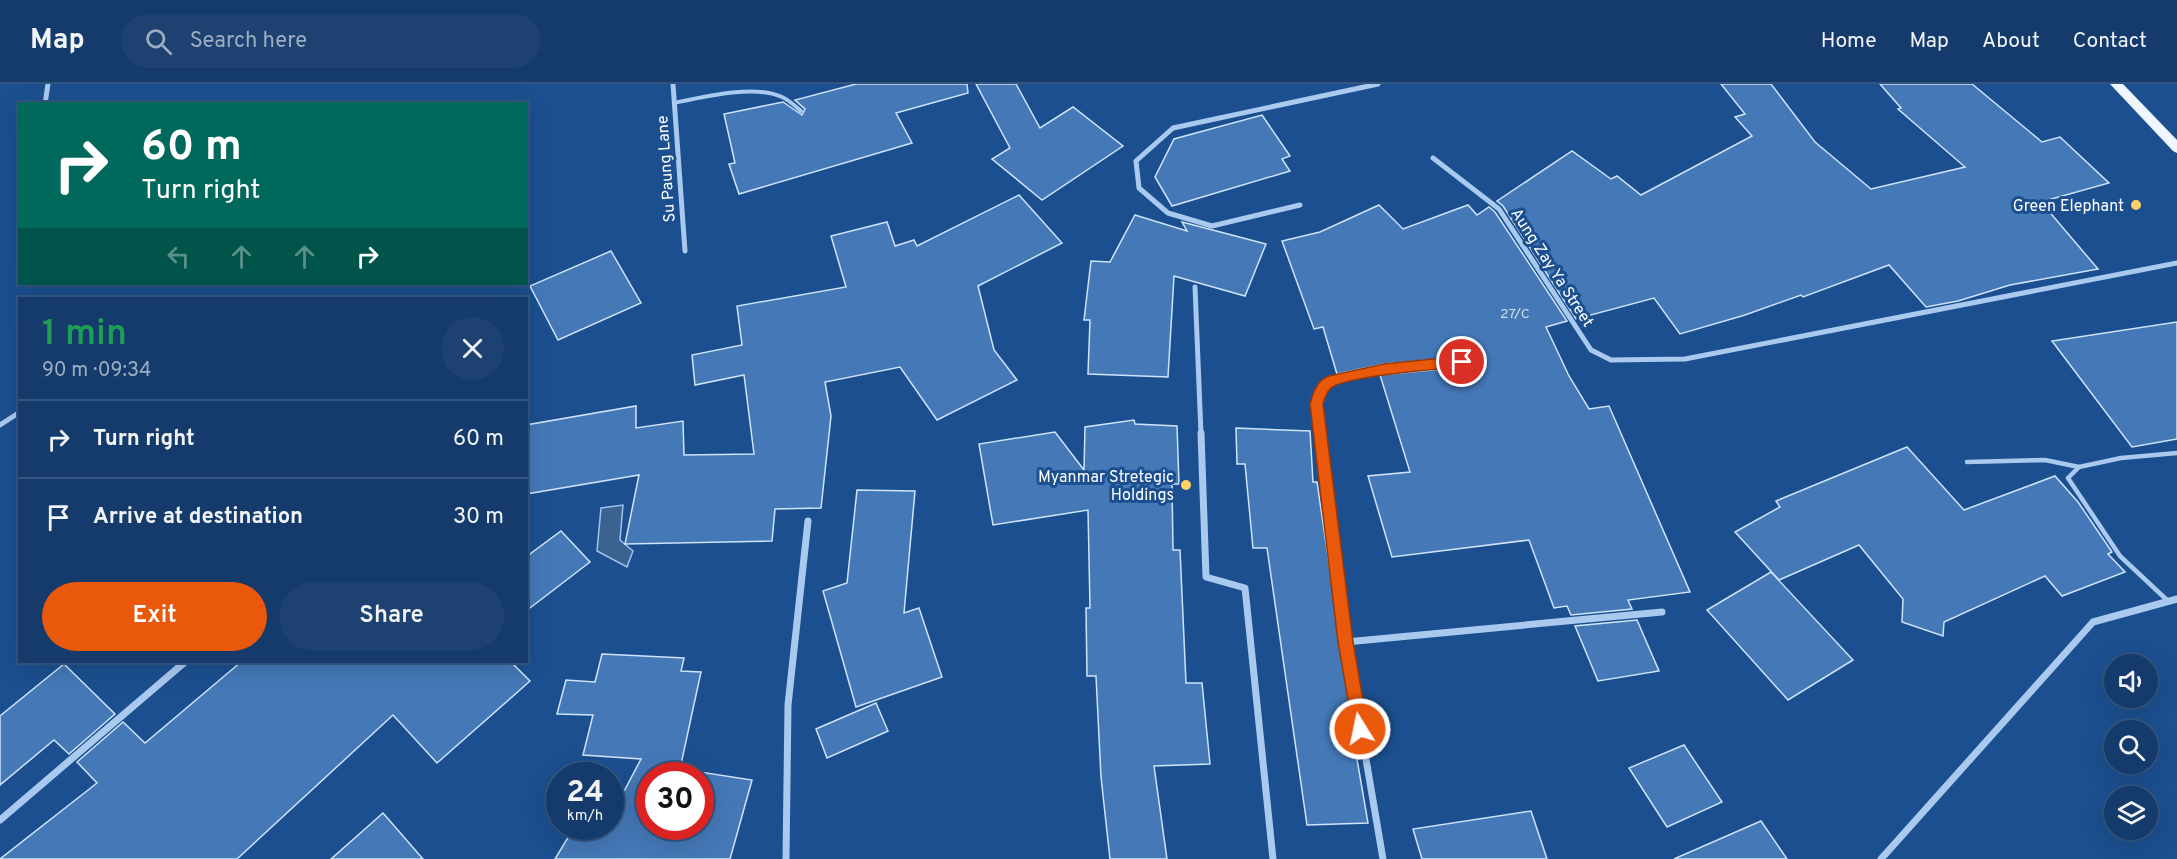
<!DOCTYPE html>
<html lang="en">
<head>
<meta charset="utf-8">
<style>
  body { margin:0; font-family:Overpass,sans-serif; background:#1d4271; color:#f1f3f6; height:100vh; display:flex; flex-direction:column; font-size:22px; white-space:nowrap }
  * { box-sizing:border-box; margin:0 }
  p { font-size:20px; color:#9dadc1 }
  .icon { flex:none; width:33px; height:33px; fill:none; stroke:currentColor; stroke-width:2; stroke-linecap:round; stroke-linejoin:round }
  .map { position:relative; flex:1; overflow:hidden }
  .panel { position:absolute; left:18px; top:213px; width:510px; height:366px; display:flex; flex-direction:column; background:#143b6b; border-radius:0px; box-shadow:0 6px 24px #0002,0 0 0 2px #33557e }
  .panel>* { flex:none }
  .banner { position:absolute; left:18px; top:18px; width:510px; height:183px; border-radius:0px; box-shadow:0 6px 24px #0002,0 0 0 2px #33557e; background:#00695c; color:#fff; overflow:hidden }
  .fabs { position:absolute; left:2104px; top:570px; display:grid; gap:12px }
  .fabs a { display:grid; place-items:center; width:54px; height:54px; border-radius:50%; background:#143b6b; box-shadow:0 6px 24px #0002,0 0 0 2px #33557e; font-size:30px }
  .speed { position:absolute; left:546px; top:678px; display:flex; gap:12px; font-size:30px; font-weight:700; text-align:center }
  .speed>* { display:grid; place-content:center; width:78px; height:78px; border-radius:50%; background:#143b6b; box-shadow:0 6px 24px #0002,0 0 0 2px #33557e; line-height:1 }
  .speed small { font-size:15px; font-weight:400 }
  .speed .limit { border:9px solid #d22; background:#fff; color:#111 }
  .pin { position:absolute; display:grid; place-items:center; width:51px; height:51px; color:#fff; margin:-26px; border:3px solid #fff; border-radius:50%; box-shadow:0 2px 6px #0007 }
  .me { position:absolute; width:66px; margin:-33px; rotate:350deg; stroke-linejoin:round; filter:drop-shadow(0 0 4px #0008) }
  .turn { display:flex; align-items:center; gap:21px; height:126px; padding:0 24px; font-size:27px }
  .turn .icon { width:78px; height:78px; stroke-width:2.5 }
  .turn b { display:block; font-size:42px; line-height:51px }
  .lanes { display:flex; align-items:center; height:57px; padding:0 24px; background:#0003; justify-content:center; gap:30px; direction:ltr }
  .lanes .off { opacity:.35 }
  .round { display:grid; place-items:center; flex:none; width:63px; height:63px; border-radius:32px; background:#1d4271 }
  .head { display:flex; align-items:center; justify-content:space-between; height:102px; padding:0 24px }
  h1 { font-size:36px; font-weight:600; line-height:45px; color:#1e9e55 }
  .action { display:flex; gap:12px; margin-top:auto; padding:12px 24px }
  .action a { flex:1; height:69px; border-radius:36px; background:#ea580c; color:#fff; font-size:24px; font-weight:600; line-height:69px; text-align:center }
  .action a+a { background:#1d4271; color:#f1f3f6 }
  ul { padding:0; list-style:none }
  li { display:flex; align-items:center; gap:18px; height:78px; padding:0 24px; border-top:2px solid #33557e }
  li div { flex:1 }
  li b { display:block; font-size:22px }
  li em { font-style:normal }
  header { display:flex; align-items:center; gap:36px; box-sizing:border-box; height:84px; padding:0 30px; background:#143b6b; border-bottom:2px solid #33557e }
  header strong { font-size:28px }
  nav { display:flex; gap:33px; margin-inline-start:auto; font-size:21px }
  .search { width:420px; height:54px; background:#1d4271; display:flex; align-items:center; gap:15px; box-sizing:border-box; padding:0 21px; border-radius:33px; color:#9dadc1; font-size:22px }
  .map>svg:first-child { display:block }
</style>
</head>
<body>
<header>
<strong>Map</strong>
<div class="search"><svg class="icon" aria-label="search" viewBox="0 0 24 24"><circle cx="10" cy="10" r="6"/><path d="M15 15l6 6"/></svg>Search here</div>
<nav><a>Home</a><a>Map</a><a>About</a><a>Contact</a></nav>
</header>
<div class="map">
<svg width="2177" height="775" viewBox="0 0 2177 775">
  <rect width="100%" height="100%" fill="#1b4f8f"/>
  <polygon fill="#3c6290" stroke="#9cc4f0" stroke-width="1.5" points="623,421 620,456 633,467 627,483 597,467 601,424"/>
  <g fill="#4478b7" stroke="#cfe3fa" stroke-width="1.5" fill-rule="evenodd">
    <polygon points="856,0 967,0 968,9 896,29 912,59 739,110 729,80 735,79 724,30 783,18 802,31 805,25 795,16"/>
    <polygon points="976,0 1016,0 1040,44 1073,23 1123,62 1042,116 992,75 1010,64"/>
    <polygon points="1721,0 1771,0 1815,58 1871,105 1965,83 1898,25 1901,24 1880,0 1972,0 2042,58 2060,53 2109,99 2041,118 2098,185 2010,201 1958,217 1926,223 1889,181 1803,213 1801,211 1745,231 1680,250 1654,214 1576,235 1503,122 1497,117 1572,67 1611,95 1617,92 1641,111 1752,52 1735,33 1745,30"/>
    <polygon points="1262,31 1290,72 1282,75 1290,87 1172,122 1155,93 1174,55"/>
    <polygon points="1019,111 1062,159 978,202 994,266 1017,296 937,336 900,283 825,298 831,332 821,424 775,425 772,457 625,460 639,391 526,410 526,341 636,322 636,344 683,337 684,371 754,370 744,291 695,301 692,271 742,261 737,222 846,203 831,152 887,138 895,162 914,156 917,162"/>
    <polygon points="1379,121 1403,145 1468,121 1477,131 1489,123 1495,128 1567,237 1546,243 1569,292 1589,325 1609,322 1690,508 1628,516 1632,525 1571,531 1567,522 1554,524 1529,456 1392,473 1368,392 1410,388 1380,291 1462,283 1467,277 1462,273 1384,280 1337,290 1323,243 1314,245 1282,157 1320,148"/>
    <polygon points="1135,131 1187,147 1182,138 1266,160 1245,212 1174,192 1168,293 1088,290 1090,236 1084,236 1091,177 1110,178"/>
    <polygon points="611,167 641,219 558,256 530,202"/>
    <polygon points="2177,238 2177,355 2132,363 2052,257"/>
    <polygon points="1134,336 1135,340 1177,342 1179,400 1172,400 1173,466 1180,466 1186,599 1202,599 1210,680 1154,682 1167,775 1110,775 1101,693 1096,592 1087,592 1086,524 1090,524 1088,426 993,441 979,360 1055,348 1084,386 1085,343"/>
    <polygon points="1236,344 1310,347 1313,398 1317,398 1350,623 1348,623 1368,739 1307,741 1267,464 1253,464 1245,380 1237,380"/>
    <polygon points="1907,363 1964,426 2055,392 2078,418 2112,468 2108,470 2125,488 2062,512 2045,492 1944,538 1943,552 1902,538 1903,515 1859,461 1779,496 1735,448 1780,423 1776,417"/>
    <polygon points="857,406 915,407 904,529 919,524 942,593 856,623 823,507 847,499"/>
    <polygon points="561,447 590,478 526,527 526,473"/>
    <polygon points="1771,488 1853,576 1788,616 1707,526"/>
    <polygon points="1637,536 1659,587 1598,597 1575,542"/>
    <path d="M602,570l82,4 -3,13 20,1 -21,97 72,11 -22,79h-175l20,-33 26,11 5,-11h4v-8l31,-59 -58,-4 10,-40 -36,-1 9,-34 29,2zM650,692h50v50h-50z"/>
    <polygon points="241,578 511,578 530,597 437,679 393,631 237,775 0,775 97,699 77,678 123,638 145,659"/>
    <polygon points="64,580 115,630 69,670 54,656 0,701 0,632"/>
    <polygon points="876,619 888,647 827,674 816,645"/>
    <polygon points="1684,661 1722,718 1667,743 1629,684"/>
    <polygon points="1531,727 1547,775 1422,775 1413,745"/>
    <polygon points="383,729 423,775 331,775"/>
    <polygon points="1761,737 1787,775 1674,775"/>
  </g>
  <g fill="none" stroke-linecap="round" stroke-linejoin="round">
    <path stroke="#a9c9ee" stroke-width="4" d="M674,19c28,-6 81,-19 108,-6 7,3 13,9 19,14"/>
    <g stroke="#a9c9ee" stroke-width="4.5">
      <polyline points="1967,378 2045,376 2079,383"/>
      <polyline points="2168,517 2120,472 2068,394 2079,383 2121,374 2177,369"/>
    </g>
    <g stroke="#a9c9ee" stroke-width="5">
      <polyline points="673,0 685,167"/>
      <polyline points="45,20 48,0"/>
      <polyline points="1433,74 1499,125 1591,266 1611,276 1685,275 2177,179"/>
      <polyline points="1300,121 1212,142 1168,129 1139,104 1136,77 1173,44 1378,0"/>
      <polyline points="1195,203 1201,350"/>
      <polyline points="0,341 20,328"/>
      <polyline points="1321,350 1317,320 1320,308 1329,297 1384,285 1462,278"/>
    </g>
    <g stroke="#a9c9ee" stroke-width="7">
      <polyline points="1201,349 1206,493 1245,504 1273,775"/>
      <polyline points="1320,349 1346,558"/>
      <polyline points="0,736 185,578"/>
      <polyline points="786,775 788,621 808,437"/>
      <polyline points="1383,775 1346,558 1662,528"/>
      <polyline points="1881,775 2093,538 2177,515"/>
    </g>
    <polygon fill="#f0f6ff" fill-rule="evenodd" points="2110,0 2123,0 2177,56 2177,69 2173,67"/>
  </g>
  <path fill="#ea580c" stroke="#983908" stroke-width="1.5" d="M1462,272l6,6 -6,5c-23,2 -117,9 -131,21 -5,4 -6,10 -8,16l30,238 15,87 -2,5 -6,2 -5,-2 -2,-5 -15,-87 -28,-238c3,-11 7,-24 19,-28l55,-12z"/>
  <g fill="#ffd166" stroke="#1b4f8f" stroke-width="2">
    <circle cx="2136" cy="121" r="6"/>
    <circle cx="1186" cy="401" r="6"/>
  </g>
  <g text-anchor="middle" stroke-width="6" stroke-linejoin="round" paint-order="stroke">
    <g font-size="14" fill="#d0dded">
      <text x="1515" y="234">27/C</text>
    </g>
    <g font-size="16" fill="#fff" stroke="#1b4f8f">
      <text transform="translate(665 85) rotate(-94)" y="6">Su Paung Lane</text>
      <text transform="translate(1553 183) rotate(57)" y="6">Aung Zay Ya Street</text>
    </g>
    <g font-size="16" fill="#fff" stroke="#1b4f8f" text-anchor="end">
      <text x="2124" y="127">Green Elephant</text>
      <text x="1174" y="398">Myanmar Stretegic<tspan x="1174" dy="18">Holdings</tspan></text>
    </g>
  </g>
</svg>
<div class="fabs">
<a><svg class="icon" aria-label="sound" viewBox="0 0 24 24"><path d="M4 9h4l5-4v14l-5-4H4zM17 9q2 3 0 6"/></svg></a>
<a><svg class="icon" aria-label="search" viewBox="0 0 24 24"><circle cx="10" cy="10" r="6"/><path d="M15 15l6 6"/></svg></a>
<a><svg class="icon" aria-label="layers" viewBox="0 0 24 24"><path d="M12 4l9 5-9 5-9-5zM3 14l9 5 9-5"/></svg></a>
</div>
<div class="speed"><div>24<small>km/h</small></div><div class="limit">30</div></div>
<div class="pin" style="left:1462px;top:278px;background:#d93025"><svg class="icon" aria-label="arrive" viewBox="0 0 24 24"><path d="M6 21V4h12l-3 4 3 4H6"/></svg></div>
<svg class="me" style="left:1360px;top:645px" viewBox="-20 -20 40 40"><circle r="17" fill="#ea580c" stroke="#fff" stroke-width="3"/><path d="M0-11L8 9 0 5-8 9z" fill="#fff"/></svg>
<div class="banner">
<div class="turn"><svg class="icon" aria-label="right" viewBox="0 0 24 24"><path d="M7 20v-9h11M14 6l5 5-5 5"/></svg><div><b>60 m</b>Turn right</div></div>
<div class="lanes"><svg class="icon off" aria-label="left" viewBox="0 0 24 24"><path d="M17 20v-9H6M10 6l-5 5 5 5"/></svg><svg class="icon off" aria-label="ahead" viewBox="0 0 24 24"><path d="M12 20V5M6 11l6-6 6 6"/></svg><svg class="icon off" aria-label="ahead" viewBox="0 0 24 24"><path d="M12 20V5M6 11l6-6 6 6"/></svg><svg class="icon" aria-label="right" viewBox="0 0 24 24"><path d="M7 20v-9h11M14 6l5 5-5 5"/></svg></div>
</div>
<section class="panel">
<div class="head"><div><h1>1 min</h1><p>90 m · 09:34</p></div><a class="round"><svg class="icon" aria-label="close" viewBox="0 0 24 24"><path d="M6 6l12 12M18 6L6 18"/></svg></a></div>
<ul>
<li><svg class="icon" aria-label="right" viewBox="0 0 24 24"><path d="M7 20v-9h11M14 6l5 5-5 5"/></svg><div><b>Turn right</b></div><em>60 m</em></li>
<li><svg class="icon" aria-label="arrive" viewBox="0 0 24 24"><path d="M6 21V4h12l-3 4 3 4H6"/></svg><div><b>Arrive at destination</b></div><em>30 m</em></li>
</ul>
<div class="action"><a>Exit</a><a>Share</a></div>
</section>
</div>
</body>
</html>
